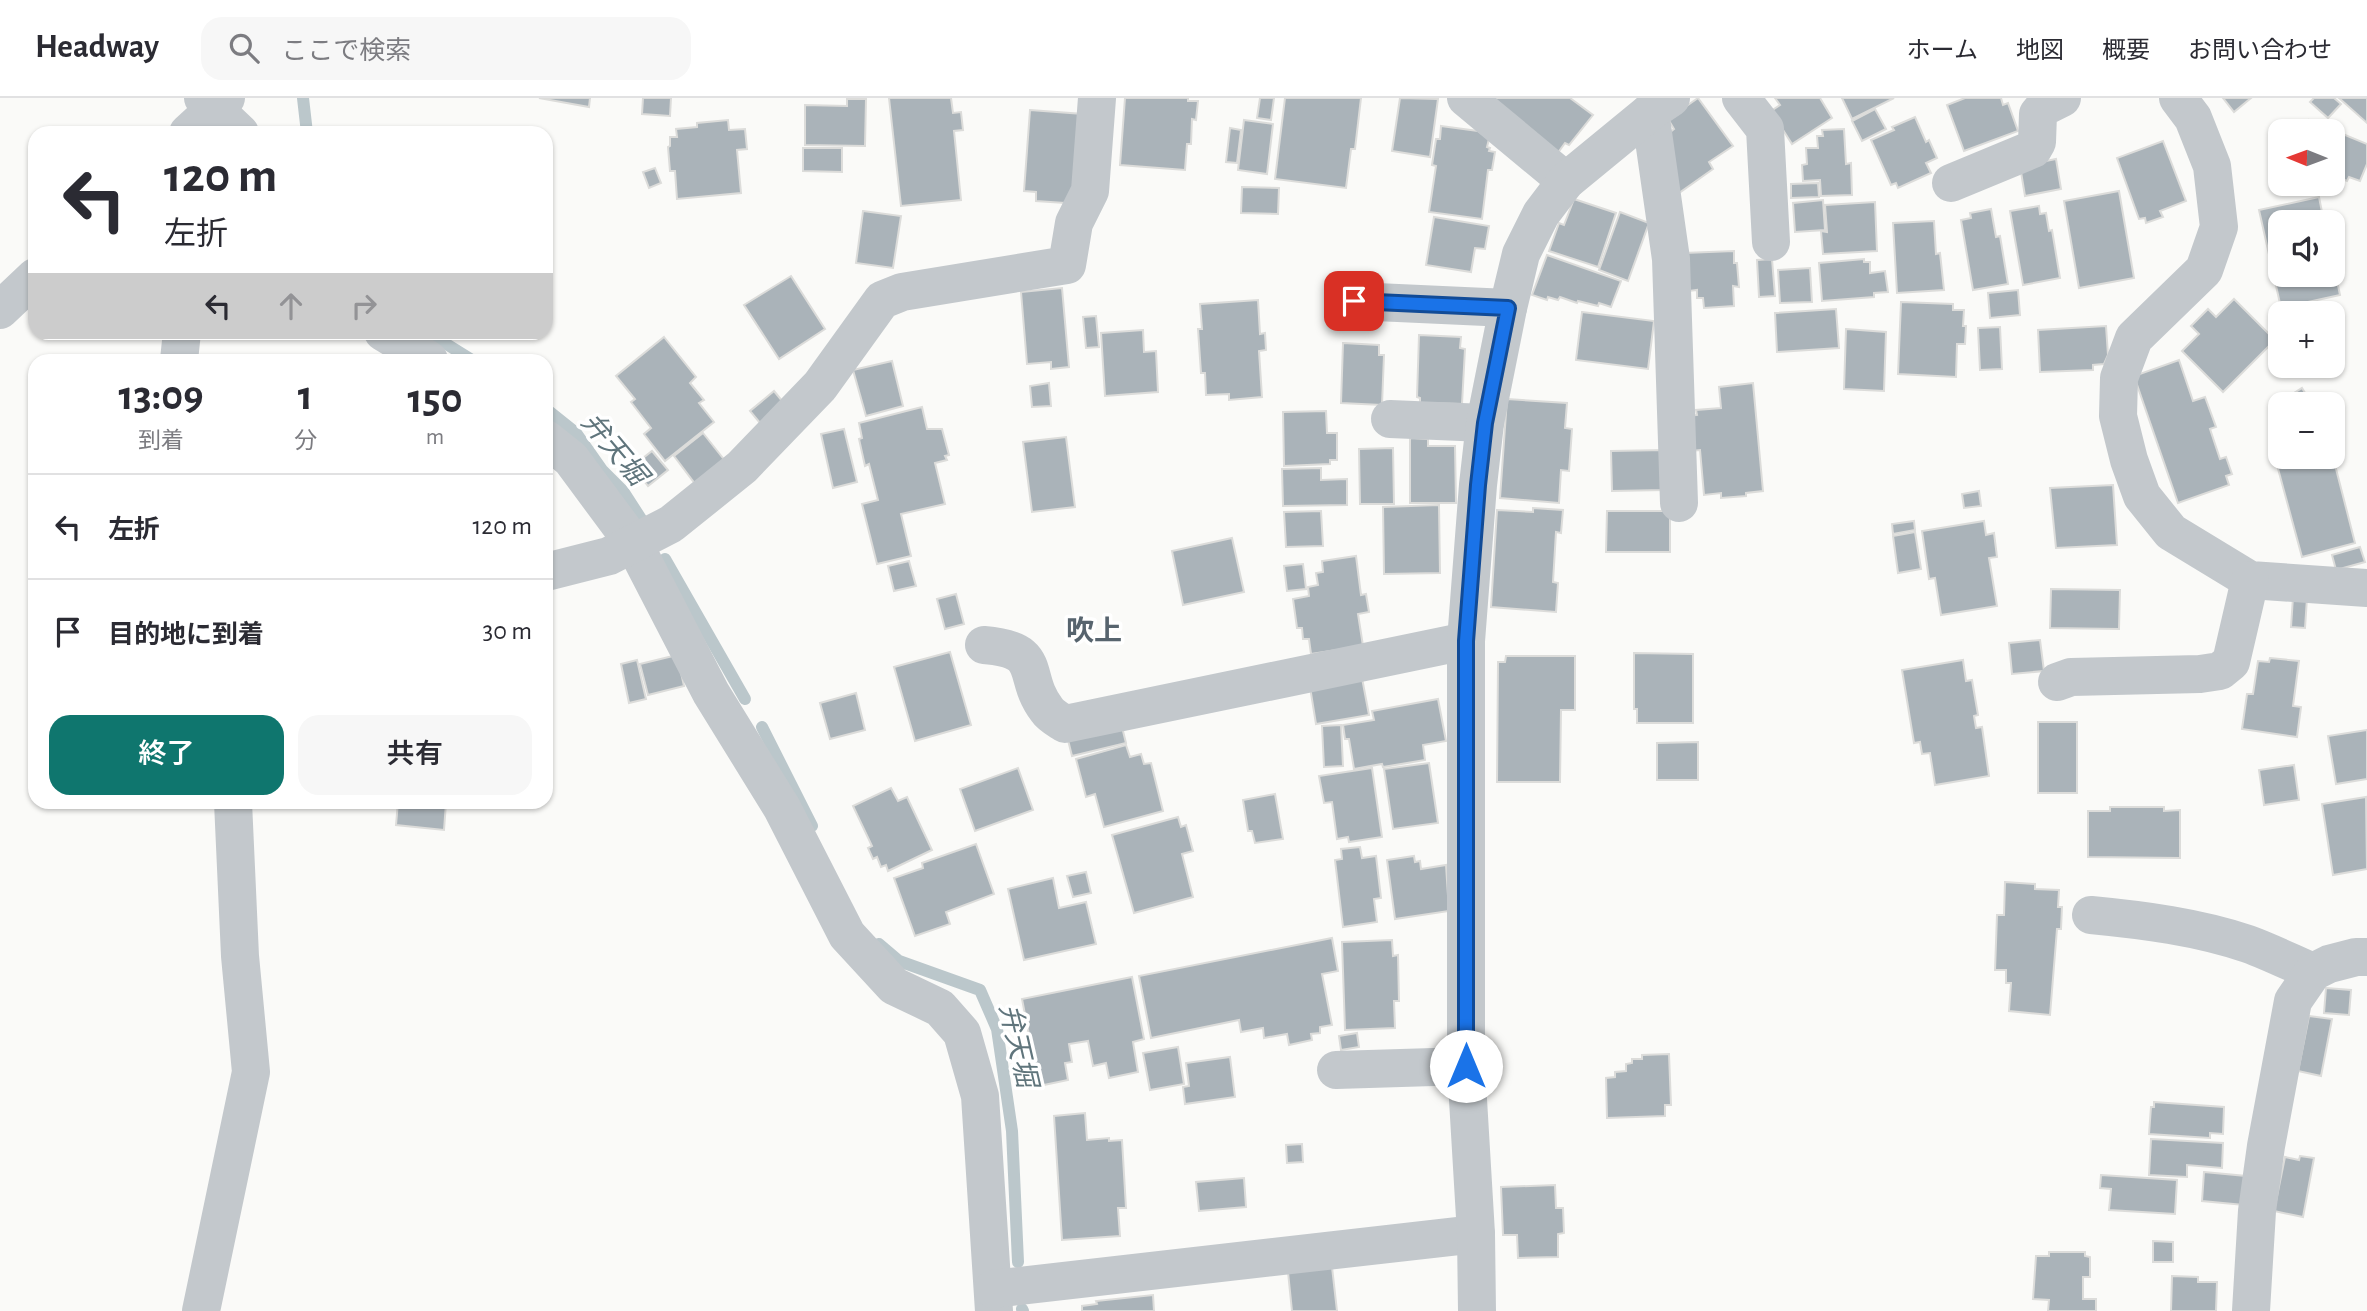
<!DOCTYPE html>
<html lang="ja">
<head>
<meta charset="utf-8">
<style>
  body { margin:0; font-family:"Alegreya Sans","Noto Sans JP",sans-serif; background:#f7f7f7; color:#2b2b33; height:100vh; display:flex; flex-direction:column; font-size:26px; white-space:nowrap }
  * { box-sizing:border-box; margin:0 }
  p { font-size:23px; color:#7c7c81 }
  .icon { flex:none; width:38px; height:38px; fill:none; stroke:currentColor; stroke-width:2; stroke-linecap:round; stroke-linejoin:round }
  .map { position:relative; flex:1; overflow:hidden }
  .details { position:absolute; left:28px; top:256px; width:525px; height:455px; display:flex; flex-direction:column; background:#fff; border-radius:21px; box-shadow:0 2px 5px #0004 }
  .details>* { flex:none }
  .guide { position:absolute; left:28px; top:28px; width:525px; height:214px; border-radius:21px; box-shadow:0 2px 5px #0004; background:#fff; color:#2b2b33; overflow:hidden }
  .needle { width:46px; rotate:271deg }
  .tools { position:absolute; left:2268px; top:21px; display:grid; gap:14px }
  .tools a { display:grid; place-items:center; width:77px; height:77px; border-radius:14px; background:#fff; box-shadow:0 2px 5px #0004; font-size:35px }
  .pin { position:absolute; display:grid; place-items:center; width:60px; height:60px; color:#fff; margin:-30px; border-radius:14px; box-shadow:0 4px 10px #0006 }
  .me { position:absolute; width:77px; margin:-38px; rotate:0deg; stroke-linejoin:round; filter:drop-shadow(0 0 5px #0008) }
  .turn { display:flex; align-items:center; gap:24px; height:147px; padding:0 21px; font-size:32px }
  .turn .icon { width:91px; height:91px; stroke-width:2.5 }
  .turn b { display:block; font-size:49px; line-height:60px }
  .lanes { display:flex; align-items:center; height:66px; padding:0 21px; background:#0003; justify-content:center; gap:35px; direction:ltr }
  .lanes .off { opacity:.35 }
  .eta { display:flex; justify-content:space-evenly; align-items:center; height:119px; text-align:center }
  .eta b { font-size:42px; font-weight:600; line-height:49px }
  .action { display:flex; gap:14px; margin-top:auto; padding:14px 21px }
  .action a { flex:1; height:80px; border-radius:21px; background:#0f766e; color:#fff; font-size:28px; font-weight:600; line-height:80px; text-align:center }
  .action a+a { background:#f7f7f7; color:#2b2b33 }
  ul { padding:0; list-style:none }
  li { display:flex; align-items:center; gap:21px; height:105px; padding:0 21px; border-top:2px solid #e1e1e2 }
  li div { flex:1 }
  li b { display:block; font-size:26px }
  li em { font-style:normal }
  header { display:flex; align-items:center; gap:42px; box-sizing:border-box; height:98px; padding:0 35px; background:#fff; border-bottom:2px solid #e1e1e2 }
  header strong { font-size:33px }
  nav { display:flex; gap:38px; margin-inline-start:auto; font-size:24px }
  .search { width:490px; height:63px; background:#f7f7f7; display:flex; align-items:center; gap:18px; box-sizing:border-box; padding:0 24px; border-radius:21px; color:#7c7c81; font-size:26px }
  .map>svg:first-child { display:block }
</style>
</head>
<body>
<header>
<strong>Headway</strong>
<div class="search"><svg class="icon" aria-label="search" viewBox="0 0 24 24"><circle cx="10" cy="10" r="6"/><path d="M15 15l6 6"/></svg>ここで検索</div>
<nav><a>ホーム</a><a>地図</a><a>概要</a><a>お問い合わせ</a></nav>
</header>
<div class="map">
<svg width="2367" height="1213" viewBox="0 0 2367 1213">
  <rect width="100%" height="100%" fill="#fafaf8"/>
  <g fill="none" stroke-linecap="round" stroke-linejoin="round">
    <g stroke="#bbc7cb" stroke-width="12">
      <polyline points="303,0 307,35"/>
      <polyline points="427,234 472,262"/>
      <polyline points="546,311 576,335 602,372 623,393 643,424"/>
      <polyline points="665,461 745,601"/>
      <polyline points="762,629 812,728"/>
      <polyline points="879,846 899,863 980,892 997,931 1012,1033 1018,1164"/>
      <polyline points="1022,1211 1023,1213"/>
    </g>
  </g>
  <g fill="#aab3b9" stroke="#dcdcda" stroke-width="2">
    <polygon points="539,0 590,0 589,9"/>
    <polygon points="643,0 671,0 670,18 642,16"/>
    <polygon points="889,0 951,0 953,15 961,14 963,32 954,33 961,102 901,108"/>
    <polygon points="1125,0 1188,0 1188,3 1198,3 1196,22 1192,21 1191,46 1187,46 1185,72 1120,67"/>
    <polygon points="1260,0 1274,0 1271,22 1257,20"/>
    <polygon points="1285,0 1361,0 1355,51 1351,51 1346,90 1275,81"/>
    <polygon points="1400,0 1438,1 1430,59 1392,53"/>
    <polygon points="1484,0 1570,0 1593,17 1569,47 1565,45 1557,56"/>
    <polygon points="1698,0 1733,48 1709,64 1713,71 1679,95 1664,39 1674,31 1668,21"/>
    <polygon points="1775,0 1820,0 1832,20 1792,46 1771,13 1780,7"/>
    <polygon points="1842,0 1894,0 1852,21"/>
    <polygon points="1965,0 2001,0 2003,7 2008,5 2018,33 1964,53 1947,7"/>
    <polygon points="2223,0 2251,0 2234,14"/>
    <polygon points="2314,0 2334,0 2341,6 2328,20 2310,4"/>
    <polygon points="2339,0 2367,0 2367,25"/>
    <polygon points="847,1 866,1 865,48 805,47 805,7 847,8"/>
    <polygon points="1875,11 1886,31 1862,43 1852,23"/>
    <polygon points="1030,12 1083,16 1073,93 1065,105 1036,103 1036,94 1024,93"/>
    <polygon points="1915,19 1926,44 1929,42 1937,60 1926,65 1931,75 1898,90 1896,85 1891,87 1871,42 1894,32 1892,29"/>
    <polygon points="728,22 729,32 745,31 747,51 737,52 741,95 677,101 675,73 670,73 668,49 670,48 670,39 677,39 676,31 697,29 697,25"/>
    <polygon points="1244,22 1273,26 1267,76 1238,72"/>
    <polygon points="2309,22 2367,46 2367,66 2360,83 2349,79 2347,83 2333,77 2333,33 2304,33"/>
    <polygon points="1441,28 1478,33 1489,41 1487,49 1490,50 1489,53 1495,54 1492,72 1488,72 1482,121 1429,114 1436,68 1432,67 1436,41 1440,41"/>
    <polygon points="1230,30 1241,32 1237,65 1226,64"/>
    <polygon points="1844,31 1846,66 1851,65 1852,97 1821,98 1820,82 1803,83 1802,67 1807,66 1806,50 1818,50 1817,38 1823,38 1822,32"/>
    <polygon points="2163,43 2186,103 2160,113 2163,119 2146,125 2145,120 2139,121 2117,60"/>
    <polygon points="803,50 842,50 842,74 803,73"/>
    <polygon points="2056,61 2061,91 2025,98 2020,68"/>
    <polygon points="655,70 661,85 649,90 643,74"/>
    <polygon points="1818,85 1819,99 1791,100 1791,86"/>
    <polygon points="1242,89 1279,90 1278,116 1241,115"/>
    <polygon points="2119,93 2134,180 2079,190 2064,103"/>
    <polygon points="2319,99 2324,124 2280,124 2280,177 2333,177 2333,163 2340,197 2281,210 2259,112"/>
    <polygon points="1574,101 1616,115 1598,169 1549,153 1559,125 1564,127"/>
    <polygon points="1823,102 1825,132 1795,134 1793,105"/>
    <polygon points="1875,104 1877,153 1823,156 1821,133 1827,134 1825,107"/>
    <polygon points="2039,108 2040,116 2046,115 2049,133 2052,132 2060,180 2023,187 2010,113"/>
    <polygon points="1991,111 1996,139 2000,138 2008,186 1973,192 1961,122 1971,120 1970,115"/>
    <polygon points="863,113 901,118 893,170 856,165"/>
    <polygon points="1620,114 1649,125 1628,183 1599,172"/>
    <polygon points="1434,119 1489,128 1485,151 1475,150 1471,174 1426,167"/>
    <polygon points="1934,123 1936,156 1940,155 1944,192 1897,195 1893,125"/>
    <polygon points="1734,153 1734,165 1737,165 1739,189 1733,188 1734,208 1704,210 1703,200 1697,200 1697,192 1689,193 1684,155"/>
    <polygon points="1547,157 1621,183 1611,209 1599,205 1598,208 1578,203 1577,205 1560,199 1558,202 1548,199 1547,202 1532,197"/>
    <polygon points="1772,161 1775,198 1759,199 1757,162"/>
    <polygon points="1864,161 1864,164 1870,164 1870,175 1885,173 1888,194 1874,195 1874,199 1822,203 1819,165"/>
    <polygon points="1810,170 1812,204 1780,205 1778,172"/>
    <polygon points="791,178 825,231 779,261 744,207"/>
    <polygon points="1062,190 1069,269 1051,271 1051,264 1027,266 1021,194"/>
    <polygon points="2018,192 2020,217 1990,220 1988,195"/>
    <polygon points="2234,201 2275,242 2223,294 2182,253 2199,236 2191,228 2208,211 2216,219"/>
    <polygon points="1258,202 1260,236 1265,235 1266,252 1259,253 1262,299 1229,302 1229,296 1206,297 1205,275 1201,275 1198,231 1202,231 1200,206"/>
    <polygon points="1901,204 1953,206 1953,212 1964,212 1963,228 1966,228 1965,246 1957,246 1956,279 1898,276"/>
    <polygon points="1836,211 1839,250 1777,254 1775,215"/>
    <polygon points="1582,214 1654,223 1648,271 1576,262"/>
    <polygon points="1096,218 1099,249 1086,250 1083,219"/>
    <polygon points="2106,228 2108,257 2104,266 2093,267 2093,272 2040,274 2038,232"/>
    <polygon points="2000,229 2002,271 1980,272 1978,230"/>
    <polygon points="1846,231 1886,234 1884,293 1844,291"/>
    <polygon points="1143,232 1144,254 1156,253 1158,294 1105,298 1101,235"/>
    <polygon points="1419,237 1461,239 1460,250 1465,251 1462,306 1420,305 1420,300 1417,299"/>
    <polygon points="664,239 696,279 690,285 704,302 699,305 714,324 665,363 644,336 651,330 631,304 635,301 616,278"/>
    <polygon points="1343,245 1379,247 1379,257 1384,257 1382,307 1341,305"/>
    <polygon points="2179,262 2193,303 2205,299 2216,329 2210,331 2220,361 2226,359 2232,376 2226,378 2229,387 2178,405 2134,278"/>
    <polygon points="892,263 903,308 866,318 853,272"/>
    <polygon points="1049,285 1051,308 1032,309 1030,288"/>
    <polygon points="1753,285 1763,393 1746,395 1746,398 1721,400 1721,395 1704,397 1700,352 1691,353 1688,318 1697,317 1696,312 1721,310 1719,289"/>
    <polygon points="2302,290 2312,306 2280,306 2280,322 2272,309"/>
    <polygon points="774,293 783,304 760,325 750,313"/>
    <polygon points="1507,301 1567,305 1565,330 1572,331 1569,373 1561,372 1559,405 1500,400"/>
    <polygon points="922,309 927,331 942,331 949,357 945,358 947,362 935,365 945,406 901,416 911,458 877,466 862,406 878,402 869,366 865,368 859,341 862,340 859,325"/>
    <polygon points="1326,313 1327,335 1337,335 1337,362 1330,362 1330,366 1284,368 1283,314"/>
    <polygon points="844,331 857,384 833,390 821,336"/>
    <polygon points="703,335 726,364 696,387 674,358"/>
    <polygon points="1066,339 1075,409 1032,414 1023,344"/>
    <polygon points="1410,340 1428,341 1428,348 1455,348 1456,405 1410,405"/>
    <polygon points="1393,350 1394,406 1360,406 1359,351"/>
    <polygon points="1665,352 1665,392 1612,393 1611,353"/>
    <polygon points="652,353 668,372 648,388 633,368"/>
    <polygon points="2284,359 2299,359 2299,361 2310,359 2333,359 2355,445 2302,459 2277,367 2285,365"/>
    <polygon points="1321,370 1321,382 1347,381 1347,407 1283,408 1282,371"/>
    <polygon points="2113,387 2117,447 2056,450 2050,390"/>
    <polygon points="1979,393 1981,408 1964,410 1962,396"/>
    <polygon points="1439,407 1440,475 1384,476 1383,409"/>
    <polygon points="1533,410 1563,412 1561,435 1556,434 1553,484 1558,485 1556,514 1491,509 1497,412 1533,414"/>
    <polygon points="1321,413 1323,448 1286,449 1284,414"/>
    <polygon points="1607,413 1670,413 1670,454 1606,454"/>
    <polygon points="1914,423 1915,432 1893,436 1892,426"/>
    <polygon points="1984,423 1986,437 1994,435 1997,459 1989,460 1997,508 1941,517 1935,480 1929,481 1922,433"/>
    <polygon points="1915,434 1921,471 1898,475 1893,438"/>
    <polygon points="1232,440 1244,494 1183,507 1172,453"/>
    <polygon points="2360,449 2365,464 2336,472 2332,457"/>
    <polygon points="1356,458 1361,497 1366,496 1369,514 1358,516 1363,548 1311,556 1309,541 1303,541 1302,530 1297,530 1293,501 1309,498 1308,489 1318,487 1316,475 1323,474 1322,463"/>
    <polygon points="909,463 916,488 894,493 888,468"/>
    <polygon points="1303,466 1306,491 1287,493 1284,468"/>
    <polygon points="2051,491 2120,492 2119,531 2050,530"/>
    <polygon points="956,496 964,526 945,531 937,501"/>
    <polygon points="2293,499 2307,500 2305,530 2291,529"/>
    <polygon points="2040,542 2044,573 2012,576 2009,545"/>
    <polygon points="950,554 971,627 915,643 894,569"/>
    <polygon points="1634,555 1693,556 1693,625 1637,625 1637,611 1634,611"/>
    <polygon points="677,557 684,588 648,597 640,566"/>
    <polygon points="1506,558 1575,558 1575,612 1561,612 1560,684 1497,684 1498,564 1505,564"/>
    <polygon points="2270,560 2299,563 2293,608 2301,609 2297,639 2242,631 2247,596 2253,596 2258,563 2269,564"/>
    <polygon points="637,562 646,601 629,605 621,566"/>
    <polygon points="1963,562 1966,583 1972,582 1978,617 1974,618 1976,630 1982,629 1989,678 1935,687 1930,655 1922,656 1920,644 1914,645 1902,572"/>
    <polygon points="1362,580 1369,617 1316,626 1310,589"/>
    <polygon points="856,595 865,632 830,641 820,605"/>
    <polygon points="1438,601 1446,643 1423,647 1425,662 1383,669 1382,666 1354,671 1349,641 1345,641 1343,627 1374,622 1372,613"/>
    <rect x="2038" y="624" width="39" height="71"/>
    <polygon points="1121,625 1126,645 1072,658 1067,638"/>
    <polygon points="1341,627 1343,668 1324,669 1322,628"/>
    <polygon points="2367,632 2367,681 2336,686 2328,638"/>
    <polygon points="1698,644 1698,682 1657,682 1657,645"/>
    <polygon points="1126,647 1130,659 1141,656 1144,666 1151,665 1163,713 1104,729 1095,696 1086,699 1076,661"/>
    <polygon points="1429,665 1438,725 1393,731 1384,671"/>
    <polygon points="2294,667 2299,702 2264,707 2259,672"/>
    <polygon points="1018,670 1033,712 975,733 960,691"/>
    <polygon points="1372,670 1382,739 1349,744 1348,739 1337,741 1332,704 1324,705 1319,678"/>
    <polygon points="891,690 898,703 907,699 932,752 888,773 886,767 881,769 877,759 873,761 868,750 872,748 853,708"/>
    <polygon points="1275,696 1283,741 1255,745 1252,733 1248,733 1243,702"/>
    <polygon points="2366,699 2367,771 2333,777 2322,706"/>
    <polygon points="398,704 446,705 444,732 396,727"/>
    <polygon points="2110,709 2164,709 2164,713 2180,712 2180,760 2088,759 2088,713 2110,713"/>
    <polygon points="1178,719 1181,729 1186,727 1193,753 1182,756 1193,799 1134,815 1112,737"/>
    <polygon points="976,746 994,796 946,814 950,826 915,838 894,780 923,770 922,765"/>
    <polygon points="1360,749 1362,760 1376,758 1381,800 1374,801 1377,824 1343,829 1335,762 1342,761 1341,751"/>
    <polygon points="1414,758 1415,764 1420,763 1421,771 1446,767 1449,813 1395,821 1387,762"/>
    <polygon points="1086,774 1091,795 1073,799 1067,778"/>
    <polygon points="1053,780 1059,810 1086,804 1096,846 1024,862 1008,791"/>
    <polygon points="2005,784 2035,786 2035,791 2059,792 2058,809 2062,809 2061,831 2057,831 2050,917 2009,913 2011,885 2006,885 2006,872 1995,872 1997,817 2004,817"/>
    <polygon points="1332,840 1338,873 1322,876 1332,927 1320,929 1320,935 1311,936 1312,942 1289,947 1287,936 1264,940 1263,930 1241,934 1239,922 1151,940 1139,878"/>
    <polygon points="1392,842 1393,858 1398,857 1399,903 1394,903 1395,930 1345,932 1342,844"/>
    <polygon points="1132,879 1144,941 1133,944 1138,974 1109,980 1106,965 1093,968 1088,943 1069,946 1072,964 1065,965 1068,982 1039,988 1022,901"/>
    <polygon points="2326,890 2351,892 2349,917 2324,915"/>
    <polygon points="2309,918 2332,921 2321,978 2298,973"/>
    <polygon points="1357,935 1359,949 1341,952 1339,938"/>
    <polygon points="1178,949 1184,986 1150,992 1143,955"/>
    <polygon points="1669,956 1671,1007 1665,1007 1665,1018 1607,1020 1606,980 1615,979 1615,974 1626,973 1626,966 1632,965 1632,961 1642,961 1642,957"/>
    <polygon points="1230,959 1235,999 1185,1006 1183,989 1189,988 1186,965"/>
    <polygon points="2154,1004 2224,1009 2223,1036 2210,1035 2210,1040 2149,1036 2151,1009 2154,1009"/>
    <polygon points="1085,1015 1087,1042 1109,1040 1109,1043 1122,1042 1126,1110 1118,1110 1120,1138 1062,1142 1054,1018"/>
    <polygon points="2151,1041 2223,1045 2222,1070 2187,1067 2187,1079 2149,1077"/>
    <polygon points="1302,1046 1303,1064 1287,1065 1286,1047"/>
    <polygon points="2300,1058 2314,1060 2303,1119 2274,1113 2285,1059 2299,1062"/>
    <polygon points="2204,1074 2246,1078 2244,1107 2202,1103"/>
    <polygon points="2101,1077 2177,1082 2175,1116 2109,1112 2111,1091 2100,1090"/>
    <polygon points="1244,1080 1246,1109 1199,1113 1196,1084"/>
    <polygon points="1555,1087 1556,1110 1563,1110 1564,1135 1558,1136 1558,1159 1518,1160 1517,1137 1503,1137 1501,1089"/>
    <polygon points="2153,1143 2173,1144 2173,1164 2153,1164"/>
    <polygon points="2049,1154 2085,1154 2085,1158 2090,1159 2090,1179 2083,1179 2083,1201 2096,1201 2096,1213 2048,1213 2049,1202 2033,1201 2036,1158 2049,1158"/>
    <polygon points="1332,1169 1337,1213 1292,1213 1288,1174"/>
    <polygon points="2172,1178 2198,1179 2198,1184 2217,1184 2216,1213 2171,1213"/>
    <polygon points="1153,1197 1154,1213 1082,1213 1082,1208 1097,1206 1096,1203"/>
  </g>
  <g fill="none" stroke-linecap="round" stroke-linejoin="round">
    <g stroke="#c3c8cc" stroke-width="38">
      <polyline points="203,0 240,35"/>
      <polyline points="1466,0 1566,83"/>
      <polyline points="1741,0 1765,31 1771,144"/>
      <polyline points="2178,0 2193,20 2212,68 2219,129 2204,172 2134,240 2119,280 2118,318 2129,362 2142,398 2171,434 2250,482 2367,490"/>
      <polyline points="1650,14 1671,161 1679,405"/>
      <polyline points="188,35 226,0"/>
      <polyline points="1951,85 2033,51 2037,44 2038,16 2044,9 2062,0"/>
      <polyline points="1354,203 1508,210"/>
      <polyline points="0,212 35,179"/>
      <polyline points="383,234 429,262"/>
      <polyline points="179,262 182,234"/>
      <polyline points="1390,321 1485,325"/>
      <polyline points="546,341 571,361 634,446 711,595 782,710 847,837 894,888 940,910 962,935 980,998 994,1213"/>
      <polyline points="546,474 609,458 671,426 742,369 820,288 882,202 902,194 1067,167 1074,125 1090,93 1097,0"/>
      <path d="M984,547c62,5 36,30 63,65 4,6 12,10 18,14l401,-83"/>
      <polyline points="2057,584 2071,579 2200,576 2220,573 2231,564 2250,482"/>
      <path d="M2091,817c52,5 107,12 157,29 22,8 44,19 65,28"/>
      <polyline points="1336,972 1466,968"/>
      <polyline points="993,1191 1476,1136"/>
      <polyline points="201,1213 251,974 240,858 233,704"/>
      <polyline points="1477,1213 1476,1136 1466,968 1466,543 1478,387 1485,325 1508,210 1521,156 1541,116 1566,83 1650,14 1671,0"/>
      <polyline points="2251,1213 2257,1113 2266,1048 2293,903 2313,874 2329,866 2356,859 2367,859"/>
    </g>
  </g>
  <g fill="none" stroke-linecap="round" stroke-linejoin="round">
    <g stroke="#114b97" stroke-width="18">
      <polyline id="route" points="1354,203 1508,210 1485,325 1478,387 1466,543 1466,968"/>
    </g>
    <use href="#route" stroke="#1a73e8" stroke-width="12"/>
  </g>
  <g text-anchor="middle" stroke-width="7" stroke-linejoin="round" paint-order="stroke">
    <g font-size="28" font-style="italic" fill="#60757c" stroke="#fff">
      <text transform="translate(615 350) rotate(50)" y="10">弁天堀</text>
      <text transform="translate(1019 947) rotate(77)" y="10">弁天堀</text>
    </g>
    <g font-size="28" font-weight="bold" fill="#57646e" stroke="#fff">
      <text x="1094" y="542">吹上</text>
    </g>
  </g>
</svg>
<div class="tools">
<a><svg class="needle" viewBox="-14 -14 28 28"><path d="M0-13l5 13h-10z" fill="#e53935"/><path d="M0 13l5-13h-10z" fill="#7c7c81"/></svg></a>
<a><svg class="icon" aria-label="sound" viewBox="0 0 24 24"><path d="M4 9h4l5-4v14l-5-4H4zM17 9q2 3 0 6"/></svg></a>
<a>+</a>
<a>−</a>
</div>
<div class="pin" style="left:1354px;top:203px;background:#d93025"><svg class="icon" aria-label="arrive" viewBox="0 0 24 24"><path d="M6 21V4h12l-3 4 3 4H6"/></svg></div>
<svg class="me" style="left:1466px;top:968px" viewBox="-20 -20 40 40"><circle r="19" fill="#fff"/><path d="M0-13L10 11 0 6-10 11z" fill="#1a73e8"/></svg>
<div class="guide">
<div class="turn"><svg class="icon" aria-label="left" viewBox="0 0 24 24"><path d="M17 20v-9H6M10 6l-5 5 5 5"/></svg><div><b>120 m</b>左折</div></div>
<div class="lanes"><svg class="icon" aria-label="left" viewBox="0 0 24 24"><path d="M17 20v-9H6M10 6l-5 5 5 5"/></svg><svg class="icon off" aria-label="ahead" viewBox="0 0 24 24"><path d="M12 20V5M6 11l6-6 6 6"/></svg><svg class="icon off" aria-label="right" viewBox="0 0 24 24"><path d="M7 20v-9h11M14 6l5 5-5 5"/></svg></div>
</div>
<section class="details">
<div class="eta">
<div><b>13:09</b><p>到着</p></div>
<div><b>1</b><p>分</p></div>
<div><b>150</b><p>m</p></div>
</div>
<ul>
<li><svg class="icon" aria-label="left" viewBox="0 0 24 24"><path d="M17 20v-9H6M10 6l-5 5 5 5"/></svg><div><b>左折</b></div><em>120 m</em></li>
<li><svg class="icon" aria-label="arrive" viewBox="0 0 24 24"><path d="M6 21V4h12l-3 4 3 4H6"/></svg><div><b>目的地に到着</b></div><em>30 m</em></li>
</ul>
<div class="action"><a>終了</a><a>共有</a></div>
</section>
</div>
</body>
</html>
